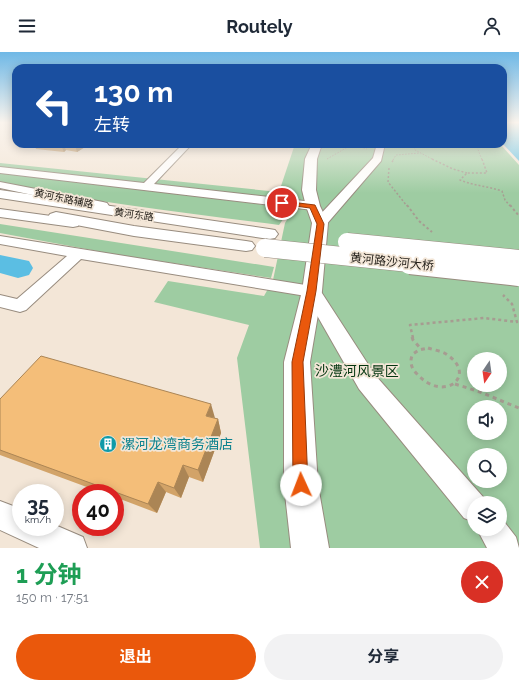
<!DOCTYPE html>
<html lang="zh">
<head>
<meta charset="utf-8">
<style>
  body { margin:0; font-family:Raleway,"Noto Sans SC",sans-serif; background:#f2f2f3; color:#1f2937; height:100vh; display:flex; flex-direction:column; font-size:15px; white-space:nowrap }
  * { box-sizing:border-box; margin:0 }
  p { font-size:13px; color:#747a83 }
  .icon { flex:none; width:22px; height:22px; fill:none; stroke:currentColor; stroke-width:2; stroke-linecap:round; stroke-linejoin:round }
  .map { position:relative; height:496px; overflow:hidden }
  .drawer { display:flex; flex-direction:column; background:#fff; flex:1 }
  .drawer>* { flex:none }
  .top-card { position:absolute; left:12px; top:12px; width:495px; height:84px; border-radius:12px; box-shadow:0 2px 10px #0003; background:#1a4fa0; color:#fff; overflow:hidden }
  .needle { width:26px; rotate:193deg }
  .tools { position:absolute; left:467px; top:300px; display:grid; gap:8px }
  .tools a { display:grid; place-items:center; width:40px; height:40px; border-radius:50%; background:#fff; box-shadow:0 2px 10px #0003; font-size:20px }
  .speed { position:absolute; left:12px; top:432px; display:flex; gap:8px; font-size:20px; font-weight:700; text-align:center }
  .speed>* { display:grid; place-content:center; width:52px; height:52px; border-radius:50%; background:#fff; box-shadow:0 2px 10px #0003; line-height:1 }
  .speed small { font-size:10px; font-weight:400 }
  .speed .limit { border:6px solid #d22; background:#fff; color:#111 }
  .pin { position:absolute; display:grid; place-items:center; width:34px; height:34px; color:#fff; margin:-17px; border:2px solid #fff; border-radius:50%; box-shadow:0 1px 4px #0007 }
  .me { position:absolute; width:44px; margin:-22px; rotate:358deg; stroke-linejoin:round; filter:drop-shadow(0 0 3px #0008) }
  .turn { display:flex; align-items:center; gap:14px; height:84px; padding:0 16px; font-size:18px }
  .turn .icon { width:52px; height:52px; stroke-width:2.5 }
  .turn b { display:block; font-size:28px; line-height:34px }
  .round { display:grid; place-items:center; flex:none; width:42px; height:42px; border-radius:21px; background:#f2f2f3 }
  .summary { display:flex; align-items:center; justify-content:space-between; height:68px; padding:0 16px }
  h1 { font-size:24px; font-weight:700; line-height:30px; color:#1e9e55 }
  .button { display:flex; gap:8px; margin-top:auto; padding:8px 16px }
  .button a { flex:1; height:46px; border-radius:24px; background:#ea580c; color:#fff; font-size:16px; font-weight:700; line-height:46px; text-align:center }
  .button a+a { background:#f2f2f3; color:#1f2937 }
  header { display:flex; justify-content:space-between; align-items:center; height:52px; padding:0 16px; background:#fff; font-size:18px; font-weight:700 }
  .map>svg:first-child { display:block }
</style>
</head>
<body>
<header><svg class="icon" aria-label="menu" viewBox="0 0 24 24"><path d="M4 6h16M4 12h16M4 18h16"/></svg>Routely<svg class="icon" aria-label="person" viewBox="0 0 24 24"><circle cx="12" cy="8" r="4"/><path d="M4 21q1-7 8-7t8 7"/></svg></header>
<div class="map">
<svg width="519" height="496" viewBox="0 0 519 496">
  <rect width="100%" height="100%" fill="#f3e6d7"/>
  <g fill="#9ecca2" fill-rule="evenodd">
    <path d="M295,92h205l19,21v383h-259l-23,-190 12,-33 -95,-23 14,-21 96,15 9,-16 12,-57 8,-13v-8l-293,-34v-5l279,29zM474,307h26v26h-26zM474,355h26v26h-26zM474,403h26v26h-26zM474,451h26v26h-26z"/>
    <path d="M0,121l291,35 -12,17c-93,-12 -187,-23 -279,-42z"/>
    <polygon points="0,172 274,215 271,226 113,202 0,181"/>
  </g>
  <polygon fill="#5bbee3" points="503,71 519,71 519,109 503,92"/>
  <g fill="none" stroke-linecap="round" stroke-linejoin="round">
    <polygon fill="#5bbee3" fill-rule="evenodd" points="0,203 29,209 33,216 29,223 18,226 0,221"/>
    <g stroke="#988c7f" stroke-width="2">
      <g id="minor">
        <polygon points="183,92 192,92 154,132 313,150 317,151 319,154 317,157 313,158 0,121 0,115 144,131"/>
        <polygon points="377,92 385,92 381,109 325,174 315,174 314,171 315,168 373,106"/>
        <polygon points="0,130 103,150 107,151 109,154 107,157 103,158 0,136"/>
        <polygon points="0,157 73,167 78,168 79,171 78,174 73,175 0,165"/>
        <polygon points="0,184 318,235 375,323 484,446 486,451 474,451 474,470 464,466 359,337 306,244 81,207 26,258 20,260 0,255 0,243 17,247 67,204 0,192"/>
        <polygon points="0,449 21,457 21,475 55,475 55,473 83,485 87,496 39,496 0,478"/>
        <polygon points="500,466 502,467 516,485 519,496 487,496 477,477 500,477"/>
      </g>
    </g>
    <g stroke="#988c7f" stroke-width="2">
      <polygon id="tertiary" points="312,92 322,92 317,107 316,138 320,154 328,171 322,239 310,310 318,433 329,496 291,496 284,433 284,310 302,239 312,171 306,154 302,138 305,107"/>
    </g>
    <g stroke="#988c7f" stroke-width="2">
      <g id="secondary">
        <polygon points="0,138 269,177 275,178 278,182 275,186 269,187 0,146"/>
        <polygon points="56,160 134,174 246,189 252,190 255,194 252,198 246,199 134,184 50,168 48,165 50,162"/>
      </g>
    </g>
    <g stroke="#a69c91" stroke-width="1" stroke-dasharray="1.5 1.5" stroke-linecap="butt">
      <polyline points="352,92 367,97"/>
      <polyline points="413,92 415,98 434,108"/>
      <polyline points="476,92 482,108"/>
      <polyline points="327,107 353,92"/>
      <polyline points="393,108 396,103 420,101"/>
    </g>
    <g stroke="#a69c91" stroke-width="1.5" stroke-dasharray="2 2" stroke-linecap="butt">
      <polyline points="432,107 453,117 467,121"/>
      <path d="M482,107l5,14h-20l-7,7c15,6 27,6 42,11l3,9 5,6"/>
      <polyline points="392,110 394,107"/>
      <polyline points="389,116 388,130 407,154"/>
    </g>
    <g stroke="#a69c91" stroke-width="2" stroke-dasharray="2.5 2.5" stroke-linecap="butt">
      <polyline points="407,153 419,169 432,180"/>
      <polyline points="510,153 519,164"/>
    </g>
    <polyline stroke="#a69c91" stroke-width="2.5" stroke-dasharray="3 3" stroke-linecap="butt" points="413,286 410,273 484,266 517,270 512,252 503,243"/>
    <g stroke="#a69c91" stroke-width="3" stroke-dasharray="4 4" stroke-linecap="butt">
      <polyline points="412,285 413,288 421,297"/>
      <path d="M428,296c6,2 13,3 18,6 33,21 -2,50 -29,20 -6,-6 -8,-13 -4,-20l6,-4z"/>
      <polyline points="455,332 480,340 519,356"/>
    </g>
    <use href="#minor" fill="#fff" fill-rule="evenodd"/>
    <use href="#tertiary" fill="#fff" fill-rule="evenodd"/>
    <use href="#secondary" fill="#fff" fill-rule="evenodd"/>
    <g stroke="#988c7f" stroke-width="19" stroke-linecap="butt">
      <g id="secondary-bridge-far1">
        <polyline points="347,190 519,207"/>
        <polyline points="265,196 419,212"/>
      </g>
    </g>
    <g stroke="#988c7f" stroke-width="24" stroke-linecap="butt">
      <polyline id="secondary-bridge" points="410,211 519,223"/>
    </g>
    <use href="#secondary-bridge-far1" stroke="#fff" stroke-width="18"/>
    <use href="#secondary-bridge" stroke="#fff" stroke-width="22"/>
  </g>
  <g fill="#d2a368">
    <polygon points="34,92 90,92 77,100 66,98 64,100 36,97"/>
    <polygon points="0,347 215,366 218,367 221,381 203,430 189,425 181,446 166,440 157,461 115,445 115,441 103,441 0,403"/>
  </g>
  <g fill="#ab8555">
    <polygon points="63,92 66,98 64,100 61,93"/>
    <polygon points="76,92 90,92 77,100 75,93"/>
    <polygon points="211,352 215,366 206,364"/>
    <polygon points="218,367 221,381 203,430 198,418"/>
    <polygon points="183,413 189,425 181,446 174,436"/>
    <polygon points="158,430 166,440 157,461 148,452"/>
  </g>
  <g fill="#f4be79" stroke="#ab8555">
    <polygon points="48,92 63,92 61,93"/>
    <polygon points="65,92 76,92 75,93"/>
    <polygon points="41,304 211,352 206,364 218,367 198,418 183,413 174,436 158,430 148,452 0,398 0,347"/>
  </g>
  <linearGradient id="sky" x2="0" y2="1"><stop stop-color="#6fb8e6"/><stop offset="0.5" stop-color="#faf4ed"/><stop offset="1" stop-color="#faf4ed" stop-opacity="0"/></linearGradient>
  <rect width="519" height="141" fill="url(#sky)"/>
  <polygon fill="#ea580c" stroke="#983908" points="282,149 315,153 324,172 316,239 303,310 308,433 306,438 301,440 296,438 293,433 292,310 307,239 317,172 310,156 280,152 280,150"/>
  <defs>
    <g id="building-disc" transform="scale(0.9)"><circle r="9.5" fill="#0f9aa8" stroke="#f3e6d7"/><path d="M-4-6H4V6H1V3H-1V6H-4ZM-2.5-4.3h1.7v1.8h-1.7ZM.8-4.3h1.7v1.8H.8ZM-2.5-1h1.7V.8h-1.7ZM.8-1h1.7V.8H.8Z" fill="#fff"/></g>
  </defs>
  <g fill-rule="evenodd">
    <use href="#building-disc" x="108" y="392"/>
  </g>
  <g text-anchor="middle" stroke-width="3.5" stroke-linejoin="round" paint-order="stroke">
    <g font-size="10" fill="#25211b" stroke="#f3e6d7">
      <text transform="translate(64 146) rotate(12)" y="4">黄河东路辅路</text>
      <text transform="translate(134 162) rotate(8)" y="4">黄河东路</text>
    </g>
    <g font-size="12" fill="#25211b" stroke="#f3e6d7">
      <text transform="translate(392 210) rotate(6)" y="4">黄河路沙河大桥</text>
    </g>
    <g font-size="14" fill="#033610" stroke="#f3e6d7">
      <text x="357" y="324">沙澧河风景区</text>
    </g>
    <g font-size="14" fill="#0d838f" stroke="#f3e6d7" text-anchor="start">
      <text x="121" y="397">漯河龙湾商务酒店</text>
    </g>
  </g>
</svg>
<div class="tools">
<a><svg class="needle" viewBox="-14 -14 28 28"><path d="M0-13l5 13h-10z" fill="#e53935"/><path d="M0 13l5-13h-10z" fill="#747a83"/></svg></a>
<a><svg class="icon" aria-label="sound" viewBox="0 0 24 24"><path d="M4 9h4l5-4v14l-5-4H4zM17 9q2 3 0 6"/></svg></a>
<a><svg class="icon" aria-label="search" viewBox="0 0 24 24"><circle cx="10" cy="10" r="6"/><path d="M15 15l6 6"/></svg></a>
<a><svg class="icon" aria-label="layers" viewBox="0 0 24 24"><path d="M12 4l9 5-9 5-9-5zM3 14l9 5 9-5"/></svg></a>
</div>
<div class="speed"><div>35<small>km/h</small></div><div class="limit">40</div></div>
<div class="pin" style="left:282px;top:151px;background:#d93025"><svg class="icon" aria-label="arrive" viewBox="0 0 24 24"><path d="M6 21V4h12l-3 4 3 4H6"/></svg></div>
<svg class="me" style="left:301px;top:433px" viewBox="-20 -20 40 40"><circle r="19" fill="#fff"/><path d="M0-13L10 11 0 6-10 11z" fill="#ea580c"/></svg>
<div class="top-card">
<div class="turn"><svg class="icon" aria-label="left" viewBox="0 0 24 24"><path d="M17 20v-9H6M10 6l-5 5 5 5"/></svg><div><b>130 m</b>左转</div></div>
</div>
</div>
<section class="drawer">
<div class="summary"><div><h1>1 分钟</h1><p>150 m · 17:51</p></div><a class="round" style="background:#d93025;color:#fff"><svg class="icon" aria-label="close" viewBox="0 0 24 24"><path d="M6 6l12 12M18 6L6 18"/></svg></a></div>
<div class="button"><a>退出</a><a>分享</a></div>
</section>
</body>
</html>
